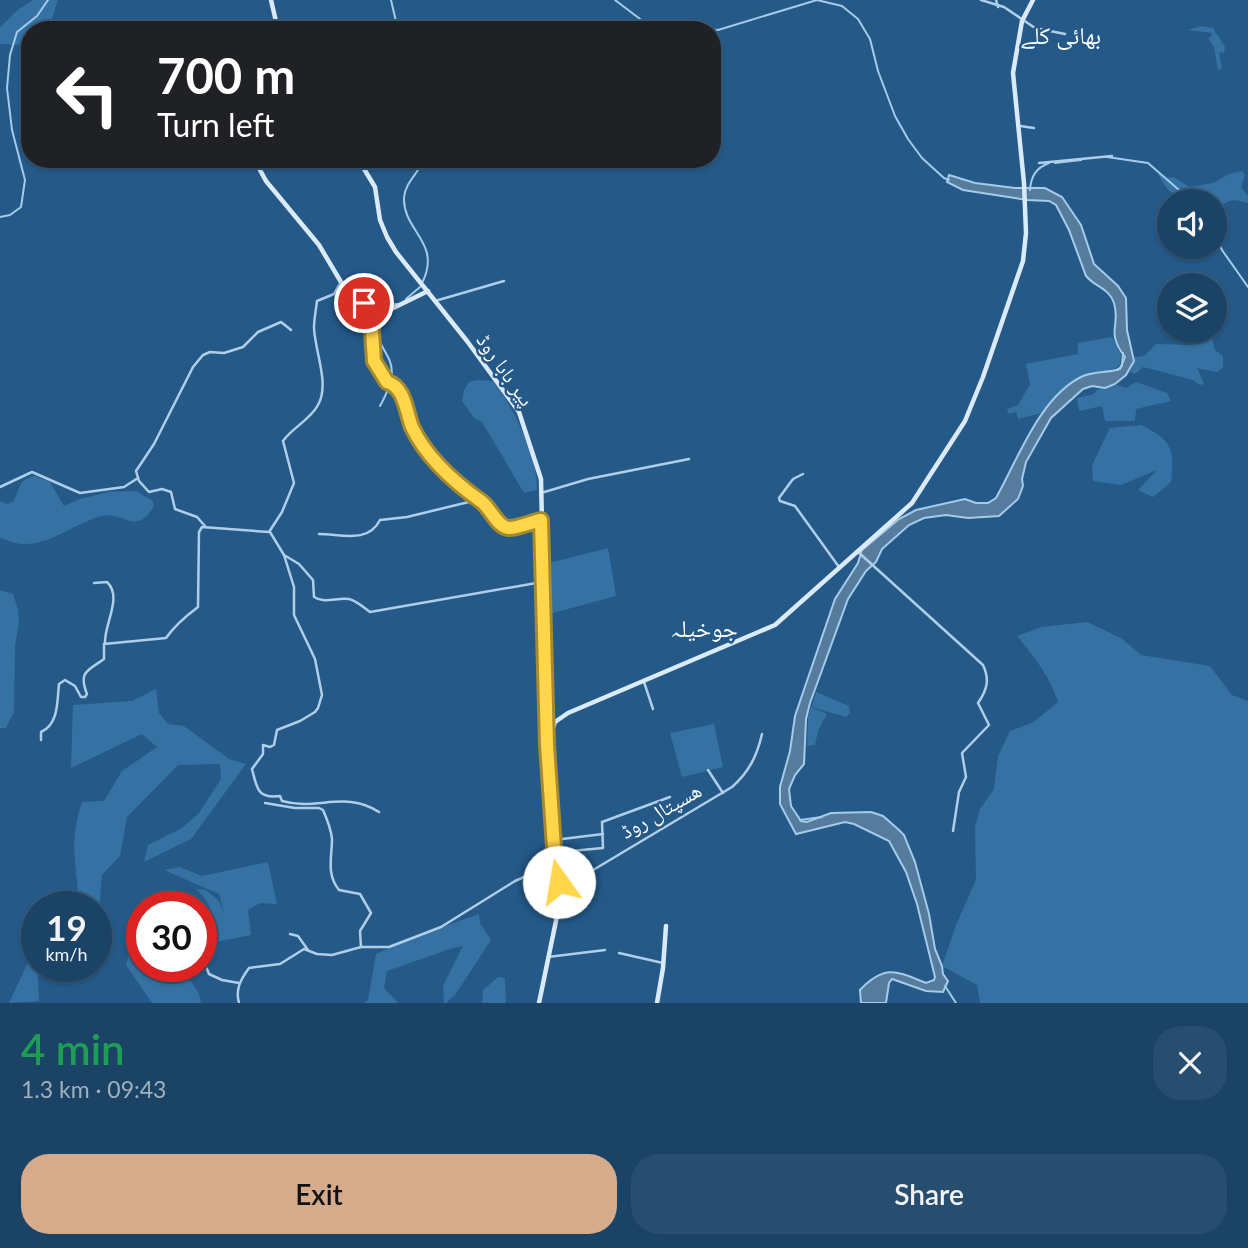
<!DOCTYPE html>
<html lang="en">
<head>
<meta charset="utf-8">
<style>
  body { margin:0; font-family:Lato,"Noto Naskh Arabic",sans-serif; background:#284e6f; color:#f1f3f6; height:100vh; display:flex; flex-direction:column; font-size:26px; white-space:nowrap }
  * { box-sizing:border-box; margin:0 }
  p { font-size:23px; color:#a0b0bf }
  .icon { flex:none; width:38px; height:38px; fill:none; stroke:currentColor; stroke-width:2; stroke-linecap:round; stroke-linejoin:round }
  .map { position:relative; height:1003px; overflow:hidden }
  .sheet { display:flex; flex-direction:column; background:#1b4366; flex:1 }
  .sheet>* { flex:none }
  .top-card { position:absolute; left:21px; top:21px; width:700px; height:147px; border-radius:28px; box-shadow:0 2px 5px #0004,0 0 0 2px #395c7a; background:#202124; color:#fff; overflow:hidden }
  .buttons { position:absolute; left:1157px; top:189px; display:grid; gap:14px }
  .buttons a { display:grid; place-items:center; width:70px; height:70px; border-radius:50%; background:#1b4366; box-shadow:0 2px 5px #0004,0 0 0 2px #395c7a; font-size:35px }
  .speed { position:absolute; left:21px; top:891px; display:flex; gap:14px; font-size:35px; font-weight:700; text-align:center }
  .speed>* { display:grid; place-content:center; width:91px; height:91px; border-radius:50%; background:#1b4366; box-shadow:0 2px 5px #0004,0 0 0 2px #395c7a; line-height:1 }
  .speed small { font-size:18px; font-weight:400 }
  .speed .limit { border:10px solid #d22; background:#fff; color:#111 }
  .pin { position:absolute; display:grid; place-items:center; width:60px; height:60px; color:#fff; margin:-30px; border:4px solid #fff; border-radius:50%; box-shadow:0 2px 7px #0007 }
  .me { position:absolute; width:77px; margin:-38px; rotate:347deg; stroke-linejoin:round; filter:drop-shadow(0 0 5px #0008) }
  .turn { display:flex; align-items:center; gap:24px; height:147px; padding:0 21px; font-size:32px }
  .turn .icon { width:91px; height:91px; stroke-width:2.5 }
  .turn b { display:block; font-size:49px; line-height:60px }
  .round { display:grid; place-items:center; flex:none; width:74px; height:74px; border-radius:28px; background:#284e6f }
  .overview { display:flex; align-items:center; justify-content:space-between; height:119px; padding:0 21px }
  h1 { font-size:42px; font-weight:600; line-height:52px; color:#1e9e55 }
  .cta { display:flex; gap:14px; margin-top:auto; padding:14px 21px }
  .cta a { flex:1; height:80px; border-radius:28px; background:#d6ab8b; color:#111; font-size:28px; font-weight:600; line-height:80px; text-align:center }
  .cta a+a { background:#284e6f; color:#f1f3f6 }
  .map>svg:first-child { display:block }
</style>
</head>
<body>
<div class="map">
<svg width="1248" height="1003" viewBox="0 0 1248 1003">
  <rect width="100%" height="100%" fill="#245988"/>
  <g fill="#3572a3">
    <polygon points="33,0 58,0 52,19 39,30 30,30 30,38 21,45 0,44 0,27 19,9"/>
    <polygon points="1200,26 1213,28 1225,47 1224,53 1219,52 1222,68 1218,71 1214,47 1208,38 1211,37 1212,33 1188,30"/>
    <path d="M1242,171l3,4 -4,12 7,9v7c-19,-6 -20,-2 -33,8l-1,-10c-8,0 -20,2 -29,0 -11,-3 -24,-18 -27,-28l11,5 4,-1 17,10 23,-4 16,-9z"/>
    <polygon points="1211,334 1215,350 1223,356 1223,367 1217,372 1197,368 1204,384 1200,385 1193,380 1143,367 1135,374 1130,372 1135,357 1144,356 1156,344 1192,345 1194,339"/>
    <polygon points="1112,337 1121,355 1120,365 1114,369 1084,376 1065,388 1045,412 1018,419 1016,412 1009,414 1007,409 1018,405 1030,384 1026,364 1078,354 1078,343"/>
    <path d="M477,380l16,1c20,25 45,77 44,109l-13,3 -42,-71 -8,-4 -12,-17 2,-11 5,-8z"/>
    <polygon points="1136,382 1167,393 1171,401 1136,409 1135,421 1105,421 1102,406 1079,411 1077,398 1094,394 1098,389 1118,385 1126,388"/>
    <path d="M1141,425c31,15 34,24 30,57l-18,15 -15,-7 19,-20 -36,15 -28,-4 -1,-16 18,-37z"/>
    <path d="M35,476l15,6 14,24 16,-7 28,-7 28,-1 17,10 1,5c-18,31 -31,5 -52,10 -29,7 -54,33 -87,27 -5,-1 -10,-4 -15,-5v-37l7,3 6,-2c8,-12 3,-22 22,-26z"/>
    <polygon points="608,548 616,596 549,614 545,564"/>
    <polygon points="0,590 13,594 18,609 19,622 15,646 14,712 6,728 0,728"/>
    <path d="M1087,622l34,16 20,17 69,11 22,29 16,6v302h-268l-3,-18 -35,-19 14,-41 20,-45 -1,-53 5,-18 14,-20 4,-33 12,-25 24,-9 24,-20c-8,-26 -24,-45 -41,-66l24,-9z"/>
    <path d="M156,689l3,24 9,11 16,2 45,33 17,5 -55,75 -47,23 4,-17 34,-17 17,-15 22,-34 -1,-15 -42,1 -51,52 -7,39 -18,19 -6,69v-38h-17c-2,-42 -11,-61 3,-104l22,-1 18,-30 35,-24 -15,-13 -71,34 2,-63 59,-4z"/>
    <polygon points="816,692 849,706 850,713 846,717 812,707"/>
    <polygon points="811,707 827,714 818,731 815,745 807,746 808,717"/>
    <polygon points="714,724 723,767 682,777 670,733"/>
    <path d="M268,862l9,42 -17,-1 -12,7 3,25 -35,7c-2,-22 -3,-38 -20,-53l10,1 13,11 5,12 -5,-19 -55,-24 16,-3 22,9z"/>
    <polygon points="479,914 480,923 491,940 455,995 446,1003 444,1003 443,986 463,946 453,948 387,971 384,988 398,1003 364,1003 368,1000 376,954 425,933"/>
    <path d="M142,922v44h43c1,15 15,22 16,37h-49l-26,-38 5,-21z"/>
    <polygon points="37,943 37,966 48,966 38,976 39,1001 9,1003"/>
    <polygon points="498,977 505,978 506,1003 482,1003 483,990"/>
  </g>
  <path fill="#567b9c" stroke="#a3cbea" stroke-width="2" d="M949,175l26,8 40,5h30l17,9 19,28 13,39 24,22 8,12 1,32 7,31 -8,14 -11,9 -10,4 -13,-2 -9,3 -32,29 -25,44 -4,17 1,7 -5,13 -19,17 -31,2 -22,-3 -22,3 -15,7 -27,24 -6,13 -10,9 -18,28 -38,104 -4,16 -2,45 -9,11 -6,14 2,17 10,15 6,1 24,-9 40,-1 12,4 16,14 5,5 11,27 14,52 6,35 7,17 1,8 5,7 -5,11 -17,-1 -34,-12 -3,4 -3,20h-25l-1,-13c25,-26 36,-19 66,-7l8,-3 1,-3 -18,-73 -11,-32 -17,-31 -35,-17 -9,-2 -49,12 -16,-30v-17l10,-36 5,-35 40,-117 23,-36 4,-13 37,-31 17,-9 49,-11 11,4h12l8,-5c22,-39 44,-102 87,-122 12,-5 25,-3 37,-7l5,-12c-20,-26 -4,-31 -11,-54 -5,-15 -19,-16 -28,-27l-17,-46 -13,-25 -7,-4 -22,-1 -64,-10 -16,-8z"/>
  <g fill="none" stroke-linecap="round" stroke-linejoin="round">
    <g stroke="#a3cbea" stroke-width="2">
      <polyline points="391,0 398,30"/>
      <polyline points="615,0 644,22 718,30 817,0 842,6 858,19 870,39 878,71 895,116 908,139 922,158 944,178 949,180"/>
      <polyline points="1107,157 1148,163 1179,190 1190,197 1208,201"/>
      <polyline points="1055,163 1081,160"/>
      <path d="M1030,190c1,-14 6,-22 19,-27"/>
      <polyline points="1214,213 1216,216 1214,231"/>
      <polyline points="0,217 10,215 21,207 25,180 12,130 7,88 10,55 17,32 37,16 48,0"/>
      <polyline points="1214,233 1222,250 1248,287"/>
      <path d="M423,281c18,-39 -20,-50 -19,-83 1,-16 15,-25 20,-39"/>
      <polyline points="406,299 420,287"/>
      <polyline points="373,314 372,308 377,305 398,304"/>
      <path d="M374,319c4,42 34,36 6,87"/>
      <polyline points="1117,370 1122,366 1123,353"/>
      <polyline points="800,820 822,817"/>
      <polyline points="945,986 956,1003"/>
    </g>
    <g stroke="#afcfe9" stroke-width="2.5">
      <polyline points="981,0 1004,7 1035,28 1065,34"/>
      <polyline points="996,0 998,7"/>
      <polyline points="1020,126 1034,128"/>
      <polyline points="1039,163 1112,156"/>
      <polyline points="435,301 504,281"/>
      <polyline points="371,317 374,361 387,382 393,384 397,388 416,433 447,475 481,502 504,527 510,528 541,520"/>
      <polyline points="803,474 793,479 779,498 780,501 795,506 839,567"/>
      <polyline points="0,487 32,472 80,493 124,487 138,478"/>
      <polyline points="541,493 588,479 689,459"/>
      <polyline points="205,526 197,517 175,509 171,492 162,489 149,492 139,481 136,471 154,444 193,367 203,355 210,352 224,353 243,347 258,332 281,322 291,330"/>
      <path d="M270,532l14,23 15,9 14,16 1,17c11,7 23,0 35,2 8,2 14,8 21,13l172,-30"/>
      <path d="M319,534c22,0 49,10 61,-14l27,-3 70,-17"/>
      <path d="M857,551l126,114c7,15 4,25 -5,38l11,22 -27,28 4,24 -7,15 -6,39"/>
      <path d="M284,555l10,32v28l21,44 7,36 -4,13 -3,4 -15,9 -23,9 -3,15 -4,2 -7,-2v9l-11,15c5,19 5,30 28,27l2,5c35,10 64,-11 97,11"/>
      <path d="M94,583l13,-1c16,15 -3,42 -2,61"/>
      <polyline points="644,682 653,709"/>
      <path d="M41,740v-8c18,-8 16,-31 18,-48l6,-4 10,6 6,11h4l2,-3c-9,-23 1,-23 17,-35v-15l62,-6c9,-13 20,-22 32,-31l1,-75 3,-5 67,5 13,-20 12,-29 -11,-42c10,-14 27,-21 35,-36 12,-21 -3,-53 -4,-77 0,-9 2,-18 3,-27l17,-7 7,-12"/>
      <polyline points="708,770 723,793"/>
      <path d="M265,803l30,5h24l4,2c4,9 8,19 9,29 0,18 -6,35 7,51l21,4 11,19 -11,18 1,16"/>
      <polyline points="554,840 603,834"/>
      <polyline points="554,849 567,848 571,851 603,848 602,822 670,797"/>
      <path d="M559,884v-2l9,3 164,-98c17,-15 25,-31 30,-53"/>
      <polyline points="290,934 298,936 308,950"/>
      <polyline points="619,953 663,963"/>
      <polyline points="201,954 209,974 222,980 239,983"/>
      <polyline points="548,957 605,950"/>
      <path d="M239,1003c-4,-14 2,-24 10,-35l31,-4 24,-15 13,5 15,1 29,-8h28l52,-20 74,-46 23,-10 17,-3"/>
    </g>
    <g stroke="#daeaf8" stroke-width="4.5">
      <polyline points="271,0 278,30"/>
      <polyline points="254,159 266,181 319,245 341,282 362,298 369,316 375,317 428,291"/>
      <polyline points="358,159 375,187 380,220 387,237 396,252 467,341 519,412 541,479 547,740 558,900 557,916 539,1003"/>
      <polyline points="547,745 555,722 568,713 775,625 912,503 965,421 983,377 1023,261 1026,233 1024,183 1013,73 1022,21 1033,0"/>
      <polyline points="657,1003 663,968 666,926"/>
    </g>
  </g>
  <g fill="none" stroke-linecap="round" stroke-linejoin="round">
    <g stroke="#a68a30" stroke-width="18">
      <path id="route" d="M364,303l7,14 3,44 13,21c18,5 19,30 25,45 15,32 43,56 70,75 8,6 16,26 27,26 10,0 22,-6 32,-8l6,225 10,146 2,-9"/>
    </g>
    <use href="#route" stroke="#ffd54a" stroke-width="12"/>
  </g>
  <g text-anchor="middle" stroke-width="5" stroke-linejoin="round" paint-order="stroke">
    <g font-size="21" fill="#fff" stroke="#245988">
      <text transform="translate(505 370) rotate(55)" y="7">پیر بابا روڈ</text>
      <text transform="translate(661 811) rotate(-30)" y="7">ھسپتال روڈ</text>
    </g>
    <g font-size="24" fill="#fff" stroke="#245988">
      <text x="1061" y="44">بھائی كلے</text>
      <text x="704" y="637">جوخیلہ</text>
    </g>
  </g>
</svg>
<div class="buttons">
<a><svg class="icon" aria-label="sound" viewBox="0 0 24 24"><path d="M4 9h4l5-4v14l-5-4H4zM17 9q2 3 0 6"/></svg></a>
<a><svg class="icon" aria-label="layers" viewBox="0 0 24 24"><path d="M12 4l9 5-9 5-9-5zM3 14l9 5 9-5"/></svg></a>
</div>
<div class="speed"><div>19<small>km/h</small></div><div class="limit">30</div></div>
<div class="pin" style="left:364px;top:303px;background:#d93025"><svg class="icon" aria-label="arrive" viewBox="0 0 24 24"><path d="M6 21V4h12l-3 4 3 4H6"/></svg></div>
<svg class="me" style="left:559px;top:882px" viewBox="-20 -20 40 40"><circle r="19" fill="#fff"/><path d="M0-13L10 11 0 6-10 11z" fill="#ffd54a"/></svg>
<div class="top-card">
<div class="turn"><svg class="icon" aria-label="left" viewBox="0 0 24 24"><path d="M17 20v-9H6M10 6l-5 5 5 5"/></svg><div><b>700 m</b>Turn left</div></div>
</div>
</div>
<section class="sheet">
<div class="overview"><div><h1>4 min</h1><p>1.3 km · 09:43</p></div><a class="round"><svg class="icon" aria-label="close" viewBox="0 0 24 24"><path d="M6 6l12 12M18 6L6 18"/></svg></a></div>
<div class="cta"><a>Exit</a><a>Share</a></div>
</section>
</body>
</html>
